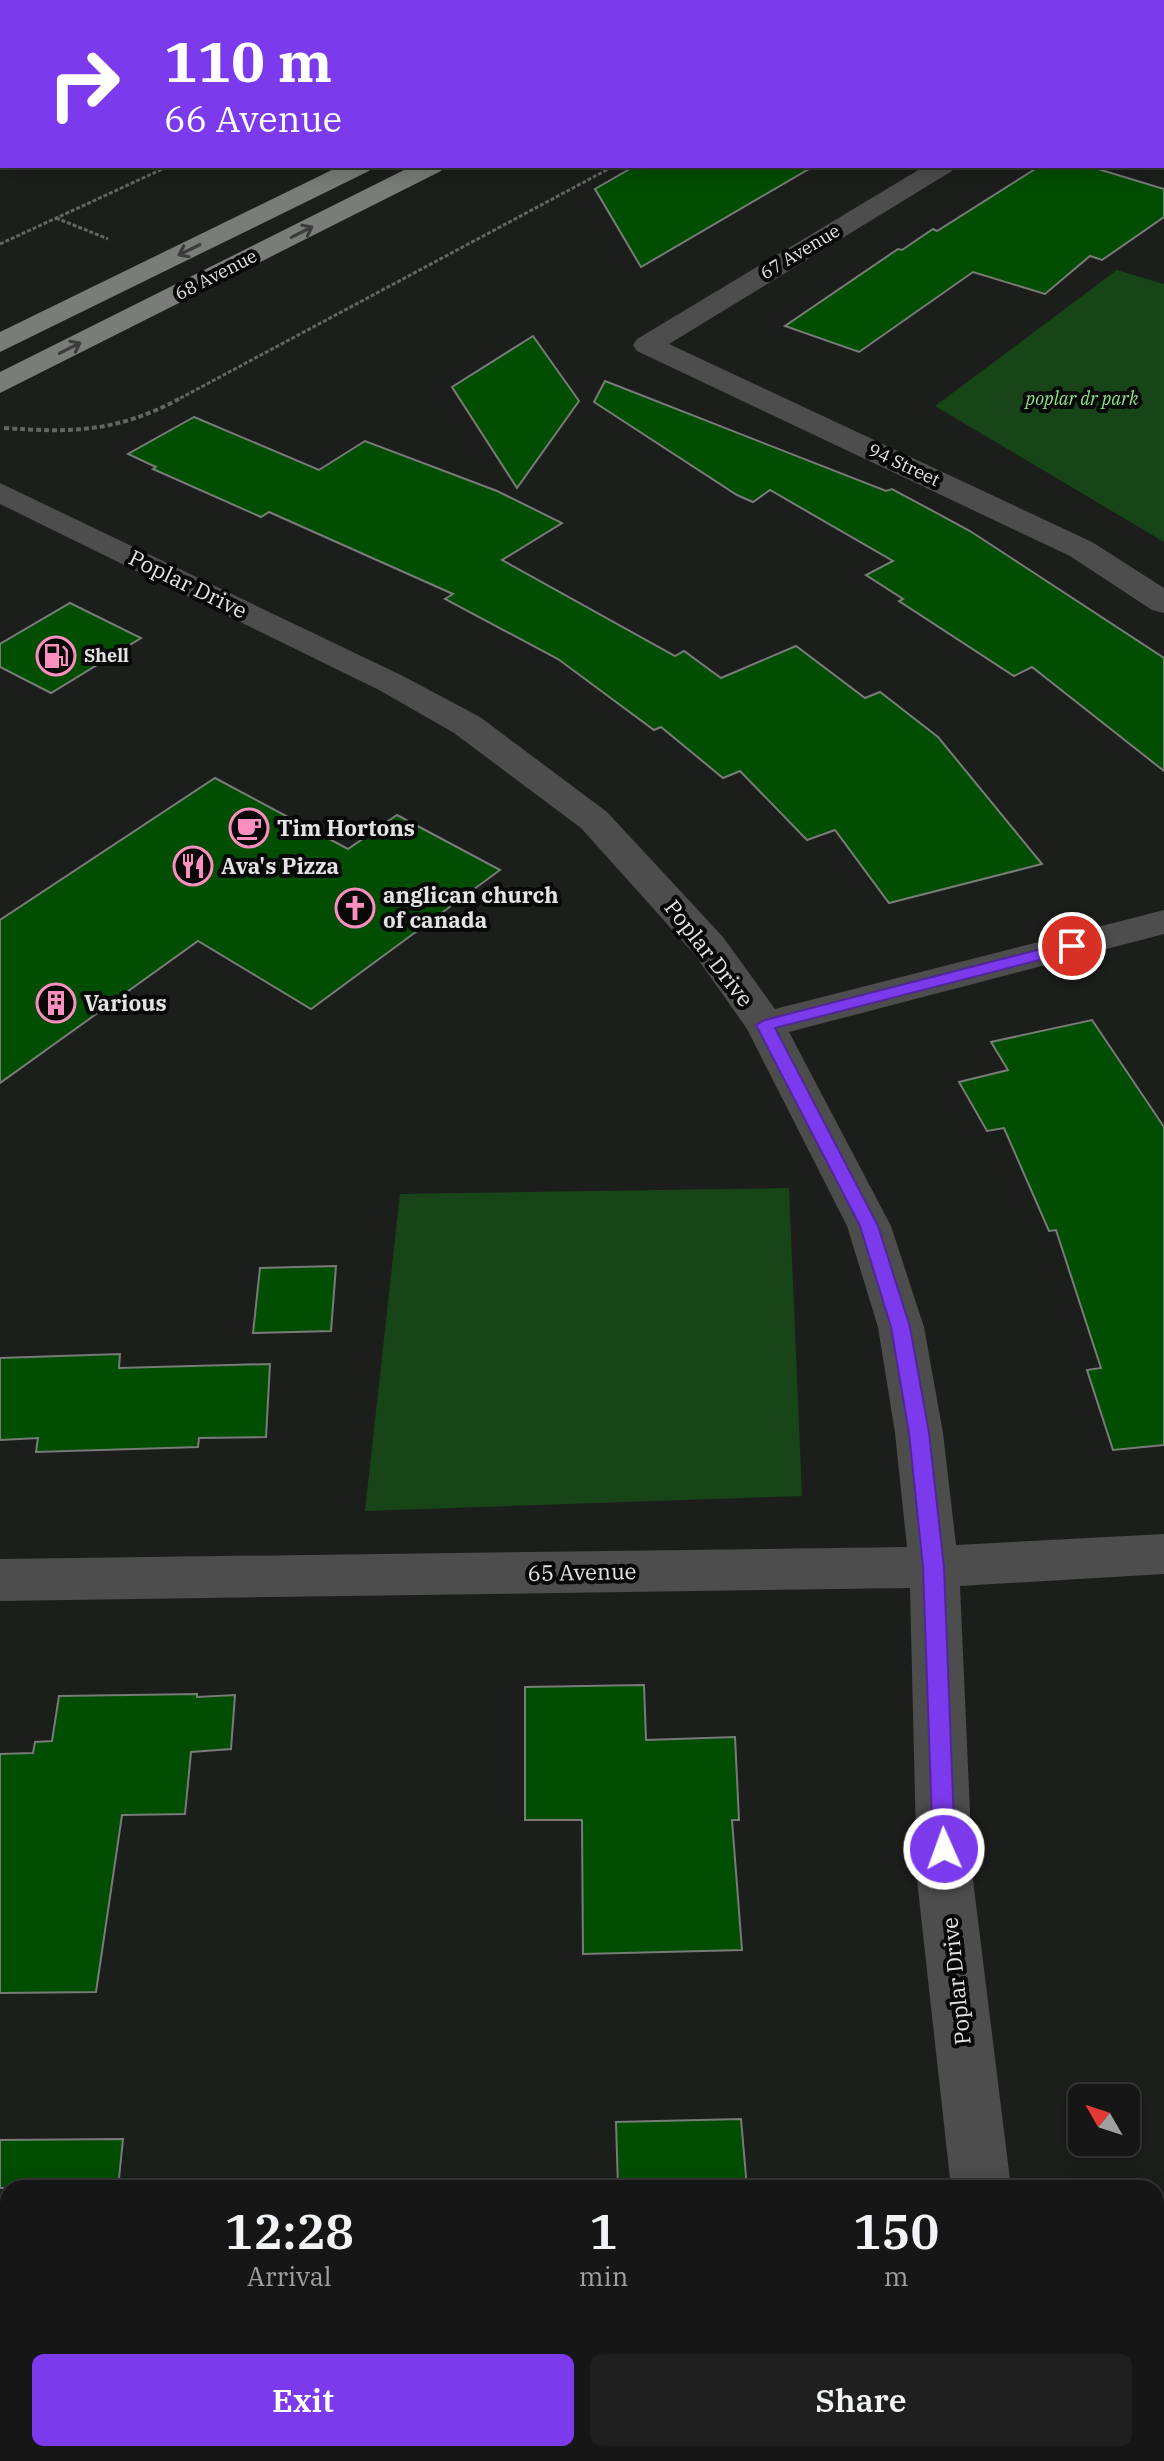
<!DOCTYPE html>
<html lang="en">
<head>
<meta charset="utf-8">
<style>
  body { margin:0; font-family:"IBM Plex Serif",serif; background:#1e1f1e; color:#f1f3f6; height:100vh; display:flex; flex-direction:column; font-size:30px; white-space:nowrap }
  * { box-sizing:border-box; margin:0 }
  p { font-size:26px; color:#9d9fa0 }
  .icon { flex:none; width:44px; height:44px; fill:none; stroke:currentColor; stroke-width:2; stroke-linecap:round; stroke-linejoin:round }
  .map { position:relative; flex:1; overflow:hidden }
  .side { position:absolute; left:0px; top:2180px; width:1164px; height:282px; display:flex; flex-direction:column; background:#151615; border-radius:24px 24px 0 0; box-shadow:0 4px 20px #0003,0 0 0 2px #343534 }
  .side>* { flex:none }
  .hud { position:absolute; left:0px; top:0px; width:1164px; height:168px; box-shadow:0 4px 20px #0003,0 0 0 2px #343534; background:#7c3aed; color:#fff; overflow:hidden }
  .needle { width:52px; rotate:309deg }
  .fabs { position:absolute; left:1068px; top:2084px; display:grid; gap:16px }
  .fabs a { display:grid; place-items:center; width:72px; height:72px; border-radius:12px; background:#151615; box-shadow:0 4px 20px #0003,0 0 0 2px #343534; font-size:40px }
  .pin { position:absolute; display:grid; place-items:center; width:68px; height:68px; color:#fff; margin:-34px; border:4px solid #fff; border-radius:50%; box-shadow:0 2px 8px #0007 }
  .me { position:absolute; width:88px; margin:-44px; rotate:358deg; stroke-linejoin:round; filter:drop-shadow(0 0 6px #0008) }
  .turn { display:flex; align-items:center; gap:28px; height:168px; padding:0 32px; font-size:36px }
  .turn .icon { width:104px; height:104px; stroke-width:2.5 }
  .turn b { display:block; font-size:56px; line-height:68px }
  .eta { display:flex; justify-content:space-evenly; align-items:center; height:136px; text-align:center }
  .eta b { font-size:48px; font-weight:600; line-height:56px }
  .primary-button { display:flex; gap:16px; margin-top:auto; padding:16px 32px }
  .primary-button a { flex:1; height:92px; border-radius:12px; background:#7c3aed; color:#fff; font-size:32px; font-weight:600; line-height:92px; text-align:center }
  .primary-button a+a { background:#1e1f1e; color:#f1f3f6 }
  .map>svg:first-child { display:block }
</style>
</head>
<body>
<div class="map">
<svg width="1164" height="2461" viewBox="0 0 1164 2461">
  <rect width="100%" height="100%" fill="#1c1e1c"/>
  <g fill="#184517">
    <polygon points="1117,270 1164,284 1164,542 935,406"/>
    <polygon points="789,1188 802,1496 365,1511 400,1194"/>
  </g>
  <g fill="#014d02" stroke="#787b78" stroke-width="2">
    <polygon points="635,166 814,166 641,267 595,189"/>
    <polygon points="1040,166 1088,166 1164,189 1164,217 1102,260 1090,256 1045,294 973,272 859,352 785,326 898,249 902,250 933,229 937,231"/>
    <polygon points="533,336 579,401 517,488 452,387"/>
    <polygon points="605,381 886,491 892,489 970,531 1164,658 1164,771 1032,667 1014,676 899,601 903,599 866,575 893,561 770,490 753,502 737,495 594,402"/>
    <polygon points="194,417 319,470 365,441 497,491 562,523 502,560 675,656 684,651 721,678 796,646 865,698 880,692 938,737 1042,864 889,903 835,830 807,840 740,771 723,778 661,727 654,730 558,659 445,599 453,594 269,512 261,517 153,469 156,467 128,454"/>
    <polygon points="70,603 141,638 51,693 0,667 0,644"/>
    <polygon points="215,778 348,849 397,815 500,870 311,1009 198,941 0,1083 0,920"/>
    <polygon points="1092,1020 1164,1127 1164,1445 1113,1450 1087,1370 1101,1368 1056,1230 1049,1231 1004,1128 987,1131 959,1082 1008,1070 991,1042"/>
    <polygon points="336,1266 331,1331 253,1333 260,1268"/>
    <polygon points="120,1354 119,1368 270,1364 266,1437 199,1438 198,1447 36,1452 38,1438 0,1440 0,1358"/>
    <polygon points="644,1685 646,1740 735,1737 739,1820 732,1820 742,1950 583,1954 582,1820 525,1820 525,1687"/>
    <polygon points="197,1694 197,1697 235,1695 231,1749 191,1752 185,1814 122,1815 96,1992 0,1993 0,1754 33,1753 35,1742 52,1741 59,1696"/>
    <polygon points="741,2119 747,2188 618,2188 616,2122"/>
    <polygon points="123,2139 118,2188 0,2188 0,2140"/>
  </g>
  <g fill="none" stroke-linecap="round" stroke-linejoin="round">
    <g stroke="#636563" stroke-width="3" stroke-dasharray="4 2" stroke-linecap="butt">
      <polyline points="524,2 528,0"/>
      <polyline points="919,2 923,0"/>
      <polyline points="56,218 108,239"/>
      <polyline points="0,244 169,166"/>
      <polyline points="175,401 614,166"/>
    </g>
    <path stroke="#636563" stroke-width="4" stroke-dasharray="5 3" stroke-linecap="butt" d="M4,428c68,5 113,4 175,-29"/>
    <g fill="#4c4d4c" fill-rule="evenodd">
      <polygon points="33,0 61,0 63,2 35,2"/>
      <polygon points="199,0 226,0 197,2"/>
      <polygon points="1162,26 1164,26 1162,41"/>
      <polygon points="925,166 956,166 952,171 669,344 1092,542 1164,588 1164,613 1152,610 1070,556 637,351 633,345 637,339"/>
      <polygon points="0,483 403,676 480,717 607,812 723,937 775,1009 1164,910 1164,934 789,1032 891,1226 924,1327 943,1433 956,1545 1164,1534 1164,1574 960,1586 973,1880 1011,2188 951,2188 917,1880 910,1588 0,1601 0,1559 907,1547 895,1433 878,1327 847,1226 747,1029 695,955 581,828 454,733 379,690 0,504"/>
      <polygon points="982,2454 1046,2454 1047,2461 983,2461"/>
    </g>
    <g fill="#7a7c7a" fill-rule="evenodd">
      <polygon points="683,0 709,0 681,2"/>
      <polygon points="747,0 773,0 745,2"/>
      <polygon points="340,166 373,166 369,171 0,352 0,332"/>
      <polygon points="412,166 445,166 441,171 0,393 0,372"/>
    </g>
  </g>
  <defs><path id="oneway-shaft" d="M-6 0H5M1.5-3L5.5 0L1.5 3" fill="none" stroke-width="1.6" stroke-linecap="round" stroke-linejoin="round" transform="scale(2)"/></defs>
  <g stroke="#3b3c3b">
    <use href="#oneway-shaft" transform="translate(302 232) rotate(-27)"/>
    <use href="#oneway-shaft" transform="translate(189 250) rotate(154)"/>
    <use href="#oneway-shaft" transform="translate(70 348) rotate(-27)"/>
  </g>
  <polygon fill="#7c3aed" stroke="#51269a" stroke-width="2" points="1072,941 1078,942 1078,950 775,1028 878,1226 910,1327 929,1433 944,1567 955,1849 952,1856 944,1859 936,1856 933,1849 923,1567 909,1433 891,1327 860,1226 756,1025 765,1020"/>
  <defs>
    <g id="fuel-ring" transform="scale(2)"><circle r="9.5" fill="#070807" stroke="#fd8ec0" stroke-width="1.5"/><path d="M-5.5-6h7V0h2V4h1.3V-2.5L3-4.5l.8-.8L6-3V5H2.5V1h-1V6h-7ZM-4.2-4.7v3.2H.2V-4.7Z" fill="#fd8ec0"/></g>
    <g id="cafe-ring" transform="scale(2)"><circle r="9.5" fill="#070807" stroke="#fd8ec0" stroke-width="1.5"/><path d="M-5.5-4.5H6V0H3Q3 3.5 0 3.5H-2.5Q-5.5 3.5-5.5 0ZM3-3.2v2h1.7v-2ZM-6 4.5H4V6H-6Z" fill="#fd8ec0"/></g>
    <g id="restaurant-ring" transform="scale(2)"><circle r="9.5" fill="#070807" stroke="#fd8ec0" stroke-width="1.5"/><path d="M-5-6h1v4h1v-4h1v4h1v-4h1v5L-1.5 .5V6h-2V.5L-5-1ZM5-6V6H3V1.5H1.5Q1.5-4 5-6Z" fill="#fd8ec0"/></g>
    <g id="church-ring" transform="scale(2)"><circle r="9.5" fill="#070807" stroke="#fd8ec0" stroke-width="1.5"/><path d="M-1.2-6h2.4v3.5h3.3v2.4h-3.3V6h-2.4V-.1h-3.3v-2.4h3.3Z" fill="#fd8ec0"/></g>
    <g id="building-ring" transform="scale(2)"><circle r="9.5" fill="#070807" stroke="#fd8ec0" stroke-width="1.5"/><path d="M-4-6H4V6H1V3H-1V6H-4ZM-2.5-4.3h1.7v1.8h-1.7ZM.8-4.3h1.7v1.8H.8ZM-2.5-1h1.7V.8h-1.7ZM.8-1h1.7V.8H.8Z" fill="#fd8ec0"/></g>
  </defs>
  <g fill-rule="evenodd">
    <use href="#fuel-ring" x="56" y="656"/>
    <use href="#cafe-ring" x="249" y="828"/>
    <use href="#restaurant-ring" x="193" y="866"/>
    <use href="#church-ring" x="355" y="908"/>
    <use href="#building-ring" x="56" y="1003"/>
  </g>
  <g text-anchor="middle" stroke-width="8" stroke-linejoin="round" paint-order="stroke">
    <g font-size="18" fill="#e2e3e2" stroke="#070807">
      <text transform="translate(800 252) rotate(-31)" y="6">67 Avenue</text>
      <text transform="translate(216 275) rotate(-27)" y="6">68 Avenue</text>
      <text transform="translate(904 465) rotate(25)" y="6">94 Street</text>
    </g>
    <g font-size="18" font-style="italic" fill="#8ce386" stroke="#070807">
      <text x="1082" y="405">poplar dr park</text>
    </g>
    <g font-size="18" font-weight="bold" fill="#e2e3e2" stroke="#070807" text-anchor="start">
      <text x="84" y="662">Shell</text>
    </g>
    <g font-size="22" fill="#e2e3e2" stroke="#070807">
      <text transform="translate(188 584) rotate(26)" y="8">Poplar Drive</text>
      <text transform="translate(709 953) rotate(52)" y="8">Poplar Drive</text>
      <text transform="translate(582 1572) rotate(-1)" y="8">65 Avenue</text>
      <text transform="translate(956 1981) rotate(-96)" y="8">Poplar Drive</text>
    </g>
    <g font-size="22" font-weight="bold" fill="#e2e3e2" stroke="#070807" text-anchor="start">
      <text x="277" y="836">Tim Hortons</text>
      <text x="221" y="874">Ava's Pizza</text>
      <text x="383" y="903">anglican church<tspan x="383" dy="25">of canada</tspan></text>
      <text x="84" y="1011">Various</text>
    </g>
  </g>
</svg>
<div class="fabs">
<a><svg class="needle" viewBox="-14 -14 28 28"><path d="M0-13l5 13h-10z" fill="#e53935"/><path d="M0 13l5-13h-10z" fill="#9d9fa0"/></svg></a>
</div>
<div class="pin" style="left:1072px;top:946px;background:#d93025"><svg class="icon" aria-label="arrive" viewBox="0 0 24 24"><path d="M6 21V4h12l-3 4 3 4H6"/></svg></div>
<svg class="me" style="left:944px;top:1849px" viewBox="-20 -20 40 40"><circle r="17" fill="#7c3aed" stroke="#fff" stroke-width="3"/><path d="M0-11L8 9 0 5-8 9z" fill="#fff"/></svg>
<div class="hud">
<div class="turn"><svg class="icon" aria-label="right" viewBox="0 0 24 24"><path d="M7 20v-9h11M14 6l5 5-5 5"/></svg><div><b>110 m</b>66 Avenue</div></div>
</div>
<section class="side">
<div class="eta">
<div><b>12:28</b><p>Arrival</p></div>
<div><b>1</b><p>min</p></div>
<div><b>150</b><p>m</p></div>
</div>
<div class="primary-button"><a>Exit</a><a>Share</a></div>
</section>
</div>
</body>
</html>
